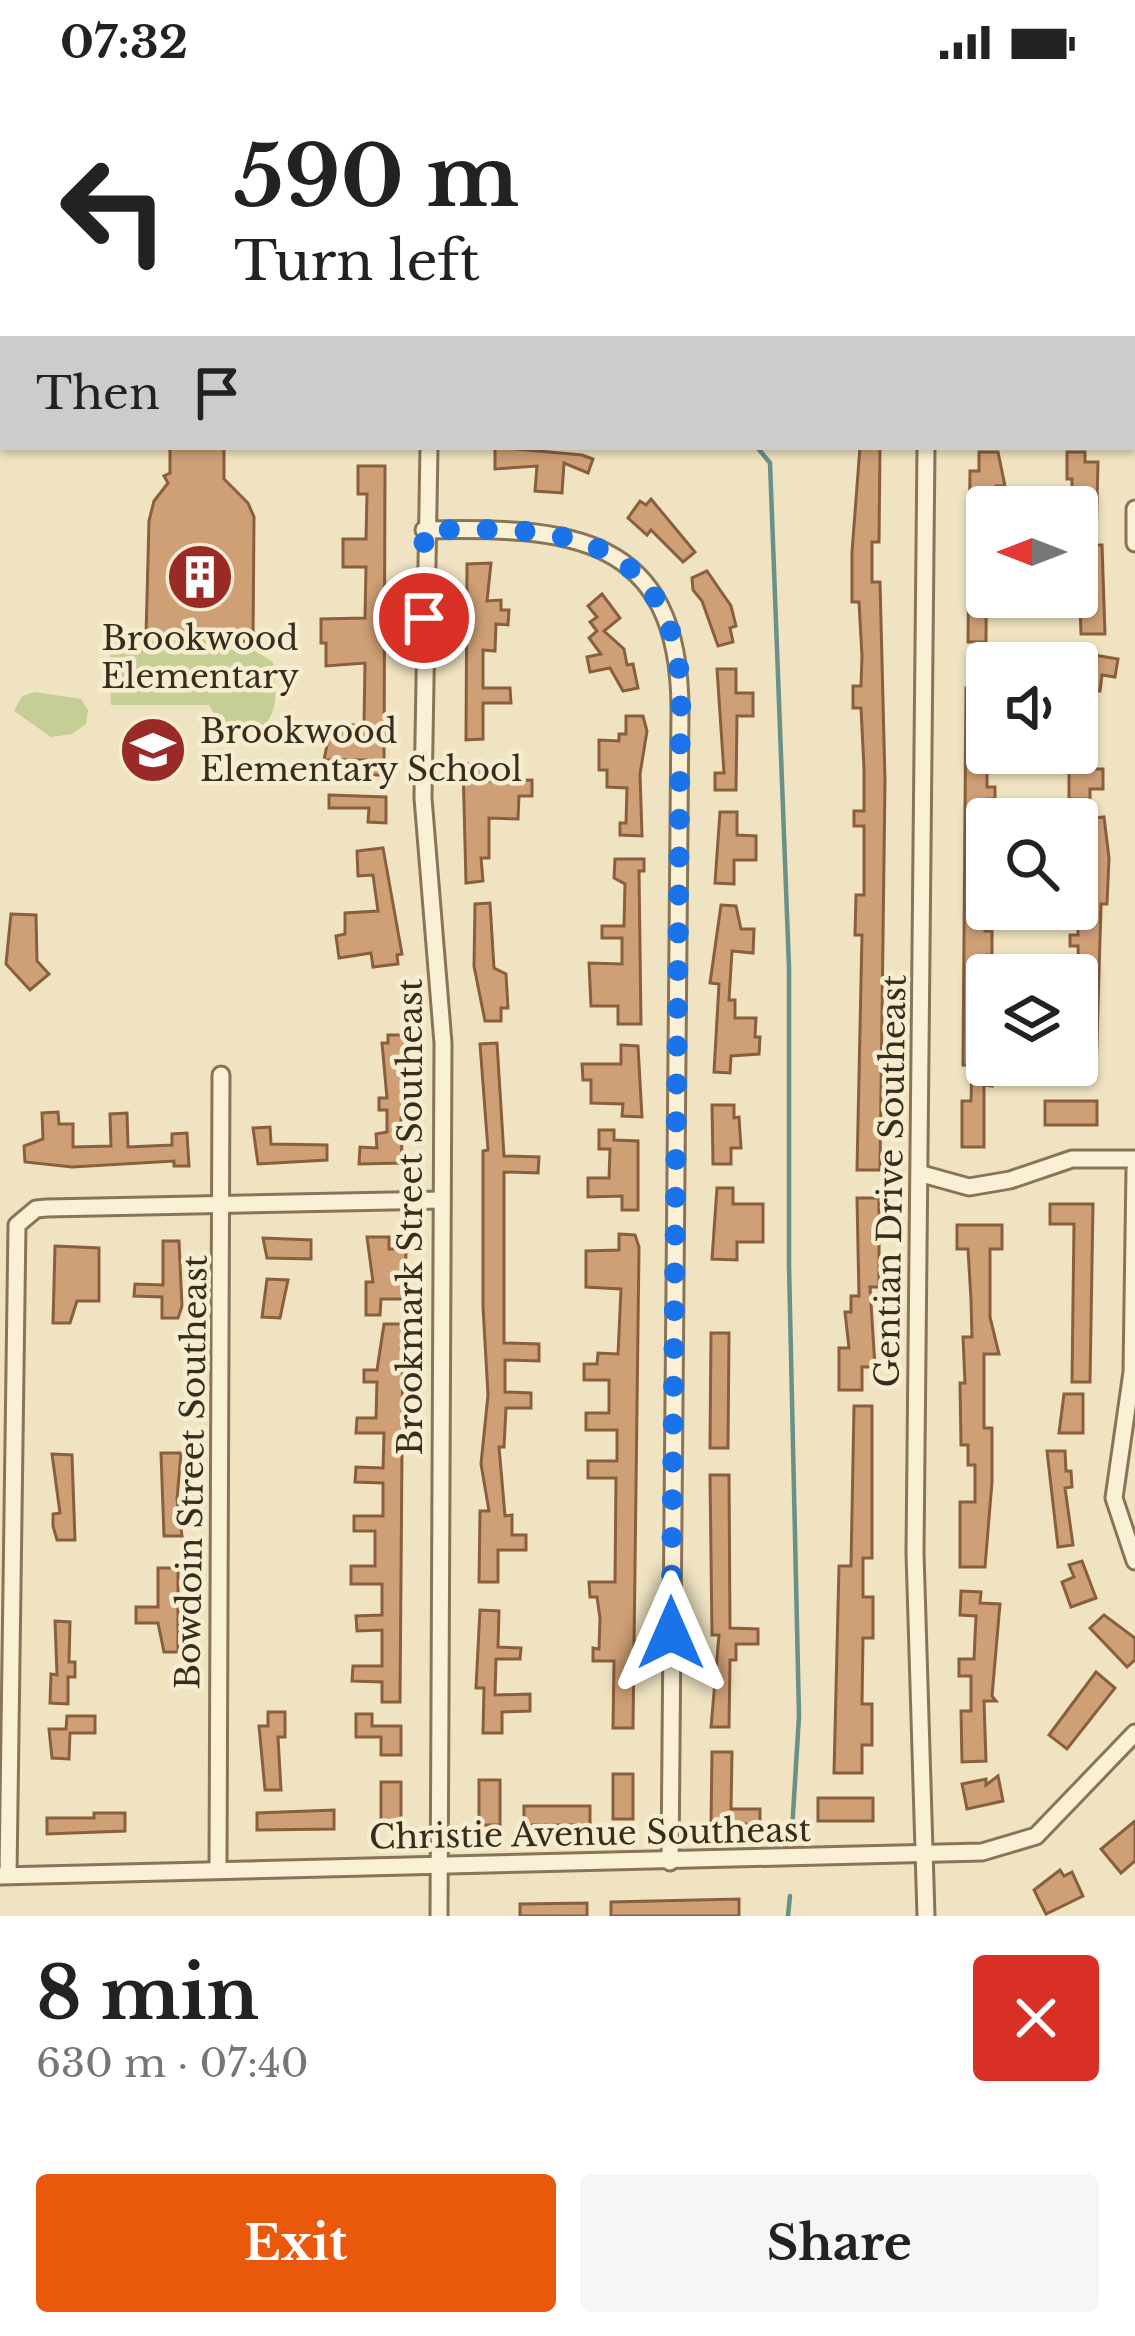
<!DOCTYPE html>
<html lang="en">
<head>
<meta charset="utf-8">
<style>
  body { margin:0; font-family:"Libre Baskerville",serif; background:#f6f6f6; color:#222; height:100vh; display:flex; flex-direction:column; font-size:45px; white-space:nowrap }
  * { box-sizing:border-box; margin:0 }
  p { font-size:39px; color:#767676 }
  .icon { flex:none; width:66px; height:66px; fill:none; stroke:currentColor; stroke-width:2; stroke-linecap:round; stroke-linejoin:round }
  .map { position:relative; height:1832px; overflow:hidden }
  .drawer { display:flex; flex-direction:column; background:#fff; flex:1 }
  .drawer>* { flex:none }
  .guide { position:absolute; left:0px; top:0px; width:1137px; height:366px; box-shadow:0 3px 9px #0004; background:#fff; color:#222; overflow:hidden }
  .needle { width:78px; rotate:270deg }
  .tools { position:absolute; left:966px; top:402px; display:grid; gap:24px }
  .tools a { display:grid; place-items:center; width:132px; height:132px; border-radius:12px; background:#fff; box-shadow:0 3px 9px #0004; font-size:60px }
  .pin { position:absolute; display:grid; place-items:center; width:102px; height:102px; color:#fff; margin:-51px; border:6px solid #fff; border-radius:50%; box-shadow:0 3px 12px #0007 }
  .me { position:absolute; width:132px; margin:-66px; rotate:0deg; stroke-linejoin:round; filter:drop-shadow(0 0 9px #0008) }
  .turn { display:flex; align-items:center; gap:42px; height:252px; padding:0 36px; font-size:54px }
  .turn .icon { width:156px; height:156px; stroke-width:2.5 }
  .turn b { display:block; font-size:84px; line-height:102px }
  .then { display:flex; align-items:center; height:114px; padding:0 36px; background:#0003; gap:24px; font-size:45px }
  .round { display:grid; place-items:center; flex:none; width:126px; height:126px; border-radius:12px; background:#f6f6f6 }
  .summary { display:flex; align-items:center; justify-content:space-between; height:204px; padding:0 36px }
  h1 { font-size:72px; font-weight:700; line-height:90px }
  .button { display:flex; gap:24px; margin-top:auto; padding:24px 36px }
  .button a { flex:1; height:138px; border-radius:12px; background:#ea580c; color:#fff; font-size:48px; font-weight:700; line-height:138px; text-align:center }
  .button a+a { background:#f6f6f6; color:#222 }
  .status { display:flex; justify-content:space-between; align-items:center; height:84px; padding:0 60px; background:#fff; direction:ltr }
  .status svg { height:33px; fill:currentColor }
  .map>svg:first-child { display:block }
</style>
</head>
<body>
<div class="status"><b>07:32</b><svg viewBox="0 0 49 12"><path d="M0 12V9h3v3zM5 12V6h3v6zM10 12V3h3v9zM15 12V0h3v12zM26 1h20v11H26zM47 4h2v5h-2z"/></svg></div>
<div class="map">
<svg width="1135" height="1832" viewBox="0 0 1135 1832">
  <rect width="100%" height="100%" fill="#efe3c1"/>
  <g fill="#c5ce95">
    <path d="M215,555l11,11h27l20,12c3,29 8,53 -18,71l-33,-6 -13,-22h-98l-1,-63z"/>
    <polygon points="35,608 81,615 88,626 86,640 72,650 51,653 14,627 22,612"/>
  </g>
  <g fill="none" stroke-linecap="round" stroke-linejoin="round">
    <g stroke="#6b9088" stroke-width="4.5">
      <polyline points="637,3 638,0"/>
      <polyline points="757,363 770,379 789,884 789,1181 799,1632 792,1747"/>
      <polyline points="788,1832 790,1812"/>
    </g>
  </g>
  <g fill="#cf9f76" stroke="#895f3d" stroke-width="3">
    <polygon points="170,363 224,363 224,395 248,419 254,433 253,557 233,558 231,551 146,552 149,437 154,417 168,399 164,392 170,389"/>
    <polygon points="495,363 582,371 593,375 588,389 564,379 562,409 535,407 537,382 495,385"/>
    <polygon points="860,363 880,363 879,458 872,458 872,498 880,498 885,697 880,1086 857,1086 862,851 855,851 856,811 864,811 864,742 854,742 854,727 864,727 864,685 861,624 853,624 853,602 861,602 862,572 859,518 852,518 852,468"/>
    <polygon points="979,368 998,368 1005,402 996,402 996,423 987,423 986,558 968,558 970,387 979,387"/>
    <polygon points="1067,368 1085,368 1085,378 1098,378 1096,461 1102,461 1105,550 1081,550 1077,423 1072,423 1072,395 1067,395"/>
    <polygon points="358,382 385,382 384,691 366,691 366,676 324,676 331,641 364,641 365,579 326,582 326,559 321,559 321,535 365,534 366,483 343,483 343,455 366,455 367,410 358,410"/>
    <polygon points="651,415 695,468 683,478 651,446 647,451 628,434 640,417 646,421"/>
    <polygon points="491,479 487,517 501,516 501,526 509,526 508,541 496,540 495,567 483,566 483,604 510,604 511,619 483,619 483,655 466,656 467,480"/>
    <polygon points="707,487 731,522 736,542 730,544 733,558 718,562 702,517 693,506 692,494"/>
    <polygon points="602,510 620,534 604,547 624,565 627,581 633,580 638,604 623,607 610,584 590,588 587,573 601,570 589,554 597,547 590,538 597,533 588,522"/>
    <polygon points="1082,569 1118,575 1115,593 1102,591 1100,607 1077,603"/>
    <polygon points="717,585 736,585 736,609 753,609 753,632 737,632 736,706 715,706 715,689 724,689"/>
    <polygon points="987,603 987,703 995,703 995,715 987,715 985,774 985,847 992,847 992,871 987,871 992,1002 984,1001 984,1063 962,1063 962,1017 971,1017 972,981 963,981 966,604"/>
    <polygon points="626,632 643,632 647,647 640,690 642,752 620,751 620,739 626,739 627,704 607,703 607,686 599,686 599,656 619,657 619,650 626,650"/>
    <polygon points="463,680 486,680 486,697 532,696 532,712 519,712 518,735 489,734 489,774 481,774 483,797 466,799"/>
    <polygon points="1069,685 1103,685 1103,705 1090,705 1090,715 1069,715"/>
    <polygon points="329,711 386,713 386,739 368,738 369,724 329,724"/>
    <polygon points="720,728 737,728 737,751 756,752 756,776 734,776 734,800 715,799"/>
    <polygon points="1104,733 1109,774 1107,820 1101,820 1096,993 1073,993 1079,899 1078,862 1070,862 1070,851 1078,851 1078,840 1087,839 1092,790 1086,735"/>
    <polygon points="383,764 402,870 397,871 398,880 373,883 371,869 339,874 336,852 345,850 345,829 378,827 373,791 358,792 357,767"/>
    <polygon points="615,775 644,775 644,787 639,787 641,940 618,940 618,922 591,922 589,879 622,880 622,854 602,854 602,842 624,842 625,800 614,794"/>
    <polygon points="490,819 494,884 506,890 508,924 501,924 501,937 485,937 474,882 475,820"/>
    <polygon points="721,821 736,822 741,845 754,845 753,869 732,867 729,916 735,916 735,934 756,934 755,953 760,953 759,970 731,972 730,989 714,988 719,900 710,899"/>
    <polygon points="11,830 36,831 37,877 49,890 30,906 6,880"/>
    <polygon points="388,951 403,951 407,962 405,1011 411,1011 411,1024 405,1025 401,1034 402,1079 359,1080 360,1063 377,1064 376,1050 387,1048 387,1026 379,1026 379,1014 387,1014 382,959 388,959"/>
    <polygon points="497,959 504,1072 539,1073 538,1089 504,1088 504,1259 539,1260 539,1277 505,1276 505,1308 531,1309 531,1324 506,1324 504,1363 499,1363 505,1432 512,1431 512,1451 526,1451 526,1466 498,1466 498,1498 479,1498 480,1427 489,1427 481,1380 488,1311 483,1223 483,1067 488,1066 480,960"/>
    <polygon points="621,961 638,962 642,1033 622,1032 623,1020 591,1019 591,996 583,996 582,980 621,980"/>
    <rect x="1045" y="1017" width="52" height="24"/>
    <polygon points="712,1021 734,1021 734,1034 739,1033 741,1064 731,1064 731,1080 713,1080"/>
    <polygon points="58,1028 59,1040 73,1040 73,1063 111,1062 110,1030 127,1029 128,1063 172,1061 172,1050 187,1049 189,1082 174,1082 174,1077 72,1083 25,1078 24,1062 43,1055 42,1029"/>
    <polygon points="270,1043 271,1060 327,1061 327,1076 258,1080 253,1044"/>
    <polygon points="599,1046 614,1046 614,1056 638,1057 638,1126 622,1126 622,1112 588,1113 588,1094 609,1094 610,1065 599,1065"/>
    <polygon points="717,1104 733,1104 733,1120 763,1120 763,1158 737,1158 737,1176 712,1175"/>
    <polygon points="857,1114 879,1114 879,1203 870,1203 875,1283 862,1283 862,1306 839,1306 839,1264 849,1264 845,1228 851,1228 851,1212 859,1212"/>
    <polygon points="1050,1120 1093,1120 1090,1298 1072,1298 1074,1140 1050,1140"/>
    <polygon points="957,1141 1002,1141 1002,1165 990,1165 990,1233 999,1270 984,1270 984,1344 992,1344 992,1398 985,1483 960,1483 960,1418 975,1418 975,1381 968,1381 968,1361 961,1361 960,1299 965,1299 963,1253 972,1253 971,1216 968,1165 957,1165"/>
    <polygon points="619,1150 635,1151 639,1163 633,1644 613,1644 614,1577 593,1577 593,1564 599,1565 600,1534 597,1513 590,1513 589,1498 615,1498 616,1394 588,1394 588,1377 617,1377 617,1346 586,1346 586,1329 609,1329 609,1296 584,1296 584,1280 597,1280 598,1269 618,1270 621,1205 586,1203 586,1167 619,1166"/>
    <polygon points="367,1153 389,1153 389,1165 406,1165 405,1215 381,1215 380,1231 366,1231 366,1198 373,1198"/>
    <polygon points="263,1154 311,1156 311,1175 267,1174"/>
    <polygon points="163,1157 179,1157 182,1222 178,1234 162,1234 162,1213 134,1212 135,1200 163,1201"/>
    <polygon points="55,1162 99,1164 99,1217 77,1217 70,1239 53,1239"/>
    <polygon points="267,1195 288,1196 280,1234 262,1233"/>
    <polygon points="384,1240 403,1240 400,1618 382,1618 382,1598 352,1597 353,1582 382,1582 382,1546 357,1547 356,1532 382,1531 382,1500 351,1500 351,1482 375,1482 375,1447 354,1447 354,1432 383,1432 383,1399 355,1398 356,1383 383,1384 384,1349 356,1349 357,1334 376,1334 377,1298 364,1298 364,1286 377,1286"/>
    <polygon points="711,1249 729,1249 728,1364 710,1364"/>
    <polygon points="1064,1310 1083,1310 1083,1349 1059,1349"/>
    <polygon points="854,1322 872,1322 872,1474 863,1474 863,1513 873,1513 873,1554 863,1554 862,1620 872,1620 872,1661 862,1661 862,1689 834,1689 839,1482 851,1482"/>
    <polygon points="1047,1367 1065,1367 1066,1387 1071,1387 1072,1403 1065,1404 1073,1461 1058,1463"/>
    <polygon points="161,1369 181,1369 177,1415 182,1452 164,1452"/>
    <polygon points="52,1370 72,1371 75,1456 57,1456 53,1442 53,1430 60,1429"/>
    <polygon points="710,1391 729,1391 730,1544 758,1545 758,1560 736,1560 736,1576 730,1576 729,1643 711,1643 719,1551 712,1551"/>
    <polygon points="1082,1477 1096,1514 1071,1523 1062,1498 1074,1493 1069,1481"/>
    <polygon points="158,1484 178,1484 178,1568 164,1568 158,1539 136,1539 136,1523 158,1523"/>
    <polygon points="961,1507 981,1508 980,1519 1000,1520 992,1612 996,1617 984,1617 986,1677 962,1678 961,1627 971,1627 971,1592 959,1592 959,1575 974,1575 976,1532 960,1531"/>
    <polygon points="480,1526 499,1527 498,1563 521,1564 520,1575 496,1575 495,1611 530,1610 530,1627 502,1628 502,1649 483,1649 484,1604 476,1604"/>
    <polygon points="1104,1531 1135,1554 1135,1576 1127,1583 1090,1544"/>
    <polygon points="55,1537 70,1538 69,1578 75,1578 75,1593 68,1593 68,1620 50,1619 51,1590 57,1591"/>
    <polygon points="1096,1588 1115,1604 1067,1665 1049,1651"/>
    <polygon points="268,1628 285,1628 285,1653 278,1653 281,1706 265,1706 259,1642 268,1642"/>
    <polygon points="356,1630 372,1630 372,1642 401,1642 401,1671 381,1671 381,1653 356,1653"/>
    <polygon points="67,1632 95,1632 95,1649 70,1649 69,1675 52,1674 49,1645 66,1645"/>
    <polygon points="712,1668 732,1668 731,1725 760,1725 760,1740 711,1741"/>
    <rect x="613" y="1690" width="20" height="45"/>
    <polygon points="998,1692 1003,1717 967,1725 962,1700 986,1695 986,1701"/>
    <rect x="479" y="1696" width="21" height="45"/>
    <rect x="381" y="1698" width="20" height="45"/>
    <rect x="818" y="1714" width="55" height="23"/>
    <rect x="524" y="1722" width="66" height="19"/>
    <polygon points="334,1726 334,1745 257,1746 257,1729"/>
    <polygon points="94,1729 125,1729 125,1747 47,1750 47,1734 94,1734"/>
    <polygon points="1135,1737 1135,1777 1121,1789 1101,1765"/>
    <polygon points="1060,1786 1064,1792 1072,1788 1083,1812 1046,1830 1034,1806"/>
    <polygon points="739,1815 739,1832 611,1832 611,1818"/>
    <polygon points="587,1819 587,1832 520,1832 520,1820"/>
  </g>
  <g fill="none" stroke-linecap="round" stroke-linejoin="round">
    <g stroke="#897458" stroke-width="21">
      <g id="minor">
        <polyline points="82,0 82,3"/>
        <polyline points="919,0 919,3"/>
        <polyline points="1134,329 1135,329"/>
        <polyline points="429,363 423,714 443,959 439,1832"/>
        <polyline points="926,363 915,1469 926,1832"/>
        <polyline points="1135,425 1135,459"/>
        <path d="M424,446c143,-3 256,2 256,180l-10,1152"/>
        <polyline points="1135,1085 1132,1288 1114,1414 1135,1477"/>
        <polyline points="922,1090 969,1103 1010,1096 1072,1075 1135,1075"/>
        <polyline points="218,1785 221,991"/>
        <polyline points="8,1791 17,1141 36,1125 47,1124 442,1116"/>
        <polyline points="0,1792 982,1768 1036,1752 1135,1649"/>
      </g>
    </g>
    <g stroke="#6b553b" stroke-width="27">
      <g id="secondary">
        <polyline points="1134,78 1135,78"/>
        <polyline points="0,98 3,98"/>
        <polyline points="1134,111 1135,111"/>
        <polyline points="0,121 3,121"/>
      </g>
    </g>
    <use href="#minor" stroke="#faf0d5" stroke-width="15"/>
    <use href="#secondary" stroke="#faf0d5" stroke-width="21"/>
  </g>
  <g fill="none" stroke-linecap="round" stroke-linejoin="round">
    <path stroke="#1a73e8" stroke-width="21" stroke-dasharray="0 37.8" d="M424,534v-88c99,-1 215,-10 249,109 11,38 7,81 7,120l-9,874"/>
  </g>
  <defs>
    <g id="building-disc" transform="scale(3.45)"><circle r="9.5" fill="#9a2a26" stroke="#f6edd1"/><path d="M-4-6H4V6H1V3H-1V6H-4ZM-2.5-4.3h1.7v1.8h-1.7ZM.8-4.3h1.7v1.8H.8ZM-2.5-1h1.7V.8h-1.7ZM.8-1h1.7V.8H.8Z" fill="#fff"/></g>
    <g id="school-disc" transform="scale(3.45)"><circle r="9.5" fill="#9a2a26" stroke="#f6edd1"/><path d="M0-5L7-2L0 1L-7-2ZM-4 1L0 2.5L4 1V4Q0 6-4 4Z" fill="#fff"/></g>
  </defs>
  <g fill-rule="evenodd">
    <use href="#building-disc" x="200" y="493"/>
    <use href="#school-disc" x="153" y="666"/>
  </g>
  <g text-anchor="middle" stroke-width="9" stroke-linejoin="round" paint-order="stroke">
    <g font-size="33" fill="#392c1d" stroke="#f6edd1">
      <text x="200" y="566">Brookwood<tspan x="200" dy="38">Elementary</tspan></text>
      <text x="200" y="659" text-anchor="start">Brookwood<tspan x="200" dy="38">Elementary School</tspan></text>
    </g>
    <g font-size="33" fill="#392c1d" stroke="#f6edd1">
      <text transform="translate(890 1097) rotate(-89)" y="12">Gentian Drive Southeast</text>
      <text transform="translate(410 1133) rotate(-90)" y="12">Brookmark Street Southeast</text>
      <text transform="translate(191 1388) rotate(-89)" y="12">Bowdoin Street Southeast</text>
      <text transform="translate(590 1749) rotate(-1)" y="12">Christie Avenue Southeast</text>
    </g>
  </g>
</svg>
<div class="tools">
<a><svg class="needle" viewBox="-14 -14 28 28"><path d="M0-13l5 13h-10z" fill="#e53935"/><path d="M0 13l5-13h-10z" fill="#767676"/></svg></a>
<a><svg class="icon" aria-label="sound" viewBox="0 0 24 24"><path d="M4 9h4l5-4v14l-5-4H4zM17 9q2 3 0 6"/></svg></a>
<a><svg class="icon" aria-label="search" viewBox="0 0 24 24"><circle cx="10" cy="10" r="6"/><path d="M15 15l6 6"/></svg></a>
<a><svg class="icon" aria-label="layers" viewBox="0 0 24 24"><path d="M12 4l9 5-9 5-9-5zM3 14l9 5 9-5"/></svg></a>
</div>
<div class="pin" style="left:424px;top:534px;background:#d93025"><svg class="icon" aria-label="arrive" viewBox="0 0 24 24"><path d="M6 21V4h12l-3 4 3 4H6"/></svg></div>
<svg class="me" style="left:671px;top:1549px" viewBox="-20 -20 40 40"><path d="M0-17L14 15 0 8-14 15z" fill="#1a73e8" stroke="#fff" stroke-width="4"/></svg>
<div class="guide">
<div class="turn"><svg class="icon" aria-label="left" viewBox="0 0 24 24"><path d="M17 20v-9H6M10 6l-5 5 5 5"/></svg><div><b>590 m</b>Turn left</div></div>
<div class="then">Then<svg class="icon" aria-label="arrive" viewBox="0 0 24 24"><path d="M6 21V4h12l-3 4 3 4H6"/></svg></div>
</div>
</div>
<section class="drawer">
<div class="summary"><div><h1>8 min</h1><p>630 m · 07:40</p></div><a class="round" style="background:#d93025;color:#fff"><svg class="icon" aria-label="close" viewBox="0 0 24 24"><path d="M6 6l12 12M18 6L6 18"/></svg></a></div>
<div class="button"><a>Exit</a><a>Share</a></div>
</section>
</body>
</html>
